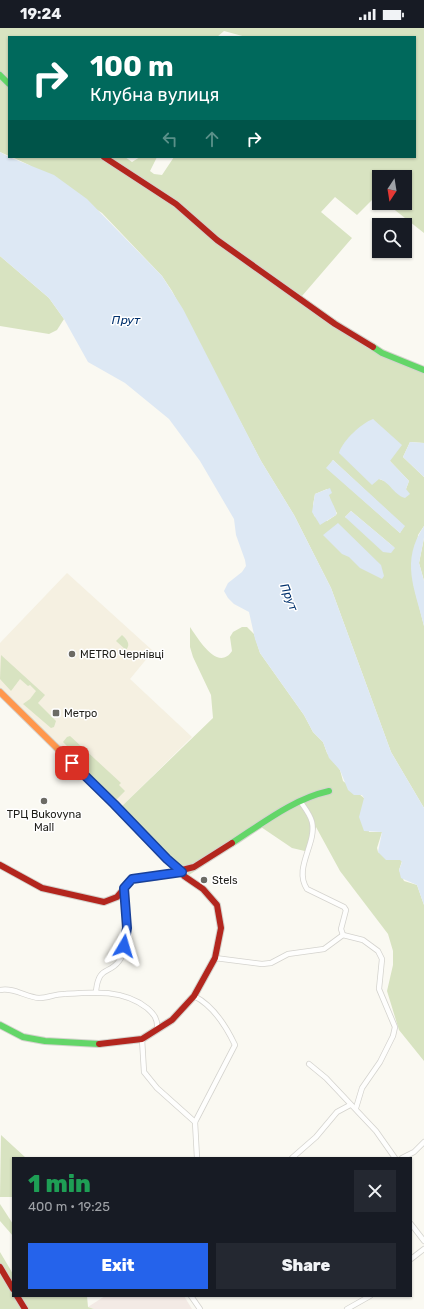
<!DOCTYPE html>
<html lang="en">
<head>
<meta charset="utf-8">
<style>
  body { margin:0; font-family:Rubik,sans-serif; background:#242831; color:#f1f3f6; height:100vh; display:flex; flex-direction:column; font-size:15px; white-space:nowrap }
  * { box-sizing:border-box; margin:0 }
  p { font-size:13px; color:#9ea1a6 }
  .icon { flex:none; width:22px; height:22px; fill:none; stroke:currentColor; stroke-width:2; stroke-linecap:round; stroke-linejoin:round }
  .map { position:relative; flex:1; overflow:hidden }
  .panel { position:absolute; left:12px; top:1129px; width:400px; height:140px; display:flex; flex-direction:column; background:#171b24; border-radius:0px; box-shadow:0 1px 3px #0004 }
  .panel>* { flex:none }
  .guide { position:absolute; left:8px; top:8px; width:408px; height:122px; border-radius:0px; box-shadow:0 1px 3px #0004; background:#00695c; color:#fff; overflow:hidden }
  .needle { width:26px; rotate:192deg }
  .fabs { position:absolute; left:372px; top:142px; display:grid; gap:8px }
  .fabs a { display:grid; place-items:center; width:40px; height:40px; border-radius:0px; background:#171b24; box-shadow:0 1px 3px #0004; font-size:20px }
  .pin { position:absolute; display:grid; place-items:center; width:34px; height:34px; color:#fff; margin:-17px; border-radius:8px; box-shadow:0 2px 6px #0006 }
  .me { position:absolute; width:44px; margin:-22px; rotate:7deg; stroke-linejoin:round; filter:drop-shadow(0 0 3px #0008) }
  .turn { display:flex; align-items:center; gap:14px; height:84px; padding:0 16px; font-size:18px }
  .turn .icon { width:52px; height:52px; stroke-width:2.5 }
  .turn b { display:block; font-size:28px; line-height:34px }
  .lanes { display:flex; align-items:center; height:38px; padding:0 16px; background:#0003; justify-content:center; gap:20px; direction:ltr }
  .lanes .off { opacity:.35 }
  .round { display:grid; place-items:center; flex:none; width:42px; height:42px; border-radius:0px; background:#242831 }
  .headline { display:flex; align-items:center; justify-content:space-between; height:68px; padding:0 16px }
  h1 { font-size:24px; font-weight:800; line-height:30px; color:#1e9e55 }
  .primary-button { display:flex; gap:8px; margin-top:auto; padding:8px 16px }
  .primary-button a { flex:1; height:46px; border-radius:0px; background:#2563eb; color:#fff; font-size:16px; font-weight:800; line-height:46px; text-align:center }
  .primary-button a+a { background:#242831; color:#f1f3f6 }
  .status { display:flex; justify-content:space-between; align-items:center; height:28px; padding:0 20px; background:#171b24; direction:ltr }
  .status svg { height:11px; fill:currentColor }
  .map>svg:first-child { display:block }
</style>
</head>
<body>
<div class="status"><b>19:24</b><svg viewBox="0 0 49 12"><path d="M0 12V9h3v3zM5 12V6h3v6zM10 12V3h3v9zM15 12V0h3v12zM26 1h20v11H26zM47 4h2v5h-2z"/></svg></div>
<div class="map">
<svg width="424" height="1281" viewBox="0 0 424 1281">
  <rect width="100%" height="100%" fill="#faf9f2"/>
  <polygon fill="#f5f0e1" points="67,545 153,623 130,651 192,709 120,780 0,663 0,615"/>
  <polygon fill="#f3eae5" points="105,1268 184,1268 192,1281 94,1281 88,1279"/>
  <g fill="#d8e3c1" fill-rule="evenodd">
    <path d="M0,0h424v205l-38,-30h19v-26h-26v20l-3,-1 -19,19 -22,-18 -14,15 31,26 -50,58 54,38 57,32 11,3v74l-14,-1 -7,15 21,20v49l-6,9 -5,47 11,44v182l-33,-56 -60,-164 -37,-73 -33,-54 -89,-170 -10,-15 -60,-63 -73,-48 -17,-8h113l7,5 8,-5h17l-7,14 4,3 8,1 12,-18h241v-120h-169l-22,-6 -7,6h-208v119l-9,-4zM373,391l17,42 19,20 -3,8 -27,-10zM333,432l71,66 -4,7 -73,-65zM327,461l4,15 6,9 -1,2 -9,6 -13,-5 -1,-11 2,-11zM351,483l44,37 -50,-31z"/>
    <polygon points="0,228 49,270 64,291 57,302 49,306 0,298"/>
    <polygon points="424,510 424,553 419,535"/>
    <path d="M190,599c9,13 28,45 42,24l-2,-14 3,-5 9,-5h5l7,7 6,19 44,62 9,17 10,10 4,11 13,17 3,11 21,17 5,34h13l-5,16 1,4 14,8 8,-1 2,2 -3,9 5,11 13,4 7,20v156l-25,-31 -12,-39 6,-26v-14l-5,-17 -48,-63 -24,-44 -7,25 -17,-4 -31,-21 -72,48 -69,-67 93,-90 -2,-23 -18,-38 -3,-10z"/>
    <path d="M122,607c5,5 9,9 4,15l-10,-9z"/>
    <polygon points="1,627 45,667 38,675 56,693 54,699 51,700 23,676 30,671 36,663 30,657 28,658 20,651 11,663 0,651"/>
    <polygon points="70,708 121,755 119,757 125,763 116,772 69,729 70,721 63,714 67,709"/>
    <polygon points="1,1107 26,1130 13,1130 13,1169 0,1169"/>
    <polygon points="0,1176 13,1196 13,1208 0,1193"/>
    <polygon points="0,1224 13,1246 13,1268 87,1268 88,1279 94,1281 0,1281"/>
  </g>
  <g fill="#dde8f4">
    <polygon points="0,124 9,129 54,147 87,171 162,248 183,281 261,433 294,487 331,560 391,724 424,780 424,877 417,857 401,850 399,842 402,834 400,832 386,832 378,824 382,804 364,803 359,789 364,770 362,767 354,767 348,762 340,742 329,730 323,714 313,704 304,687 260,625 255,611 249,584 234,576 228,570 224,563 228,555 242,544 246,538 245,532 236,507 234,491 200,433 169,391 125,355 88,334 64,291 49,270 0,228"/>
    <path d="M373,391l29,26 -12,16 19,20 -3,8 4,5 -5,4c-11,-3 -16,-17 -26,-19l-7,6 -33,-32c4,-13 23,-30 34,-34z"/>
    <polygon points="410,414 424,415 424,449 403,429"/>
    <polygon points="333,432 405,498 400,505 326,440"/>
    <path d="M330,460l2,5 -3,2c2,7 8,14 7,20l-16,10 -8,-13 3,-18z"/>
    <polygon points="351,483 395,520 391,525 383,524 345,489"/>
    <polygon points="338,495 381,537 384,548 382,551 360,540 349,529 342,526 323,507"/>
    <path d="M424,498v12l-5,25 5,18v45c-9,-38 -24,-64 0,-100z"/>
  </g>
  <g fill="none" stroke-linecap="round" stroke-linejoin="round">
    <g stroke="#d4d3ce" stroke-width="6">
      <g id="street">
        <path d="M300,773c4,6 10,13 12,21 5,22 -19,46 -5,67l37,18 2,3 -5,19 2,6"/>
        <polyline points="215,930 262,936 271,935 288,926 324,921 343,907 363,912 378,923 382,931 379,961 395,999 393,1008 380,1034 362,1060 356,1080"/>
        <path d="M0,962c13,-3 26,7 39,8 9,0 16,-4 25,-4 28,-2 59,-5 83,14 7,6 11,11 10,21"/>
        <path d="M96,963c3,-26 13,-16 23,-30 12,-14 6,-56 5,-74"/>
        <path d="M194,968c20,10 32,30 41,49l-40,77"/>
        <polyline points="142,1011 144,1044 157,1060 195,1094 197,1130"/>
        <polyline points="309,1036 326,1050 376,1103 395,1130"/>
        <polyline points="292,1130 316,1109 337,1084 350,1077"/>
        <polyline points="402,1130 414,1124 424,1114"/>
        <polyline points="411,1196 424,1213"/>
        <polyline points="411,1231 424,1221"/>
        <polyline points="191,1268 200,1281"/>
        <polyline points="347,1281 370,1268"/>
      </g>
    </g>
    <g stroke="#d4d3ce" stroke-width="8">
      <g id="fast">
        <polyline points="0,47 9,56"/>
        <polyline points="373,319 382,325 424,342"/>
        <path d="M232,815c31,-20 61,-44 97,-52"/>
        <polyline points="0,997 23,1009 45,1013 99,1016"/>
      </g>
    </g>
    <g stroke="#d4d3ce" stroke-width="8">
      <polyline id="slow" points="0,664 123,785"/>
    </g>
    <g stroke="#d4d3ce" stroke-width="8">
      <g id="jam">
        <polyline points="104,129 176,176 217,212 335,296 373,319"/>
        <polyline points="0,837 42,860 104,874 117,869 132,851 154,849 194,839 232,815"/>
        <polyline points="99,1016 142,1011 172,992 194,968 215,930 221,900 217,877 203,861 184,848 182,843 167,831 123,785"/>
        <polyline points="0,1239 13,1261"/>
        <polyline points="17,1268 25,1281"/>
      </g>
    </g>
    <use href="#street" stroke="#fefefd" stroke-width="4.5"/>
    <use href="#fast" stroke="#63d668" stroke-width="6"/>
    <use href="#slow" stroke="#ff974d" stroke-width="6"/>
    <use href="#jam" stroke="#b3261e" stroke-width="6"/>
  </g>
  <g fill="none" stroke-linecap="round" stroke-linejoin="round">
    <g stroke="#184099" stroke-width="10">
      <polyline id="route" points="72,735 114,776 167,831 182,844 132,851 124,860 127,900 124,918"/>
    </g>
    <use href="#route" stroke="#2563eb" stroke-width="7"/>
  </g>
  <g fill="#6c6b65" stroke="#fff" stroke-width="1.5">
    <circle cx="72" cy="626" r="4"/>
    <rect x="52" y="681" width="8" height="8" rx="2"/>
    <circle cx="44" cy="773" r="4"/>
    <circle cx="204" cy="852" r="4"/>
  </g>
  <g text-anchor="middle" stroke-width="3" stroke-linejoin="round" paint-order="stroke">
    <g font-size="11" fill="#1f1e19" stroke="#fff" text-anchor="start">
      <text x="80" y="630">METRO Чернівці</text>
      <text x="64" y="689">Метро</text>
      <text x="44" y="790" text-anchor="middle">ТРЦ Bukovyna<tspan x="44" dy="13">Mall</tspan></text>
      <text x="212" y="856">Stels</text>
    </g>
    <g font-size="12" font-style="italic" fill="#01316d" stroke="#fff">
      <text x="126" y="296">Прут</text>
      <text transform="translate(289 569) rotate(68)" y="4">Прут</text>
    </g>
  </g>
</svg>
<div class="fabs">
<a><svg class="needle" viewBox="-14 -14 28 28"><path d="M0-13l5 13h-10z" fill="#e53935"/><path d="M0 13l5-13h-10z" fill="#9ea1a6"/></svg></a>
<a><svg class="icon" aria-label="search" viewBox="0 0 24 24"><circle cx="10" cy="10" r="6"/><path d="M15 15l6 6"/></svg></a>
</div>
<div class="pin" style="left:72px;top:735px;background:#d93025"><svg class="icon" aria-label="arrive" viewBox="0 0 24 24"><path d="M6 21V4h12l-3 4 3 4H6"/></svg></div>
<svg class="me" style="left:124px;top:918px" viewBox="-20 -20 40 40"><path d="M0-17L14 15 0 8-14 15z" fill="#2563eb" stroke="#fff" stroke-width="4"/></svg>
<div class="guide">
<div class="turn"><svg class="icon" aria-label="right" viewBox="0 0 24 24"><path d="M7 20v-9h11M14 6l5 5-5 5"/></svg><div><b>100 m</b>Клубна вулиця</div></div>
<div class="lanes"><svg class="icon off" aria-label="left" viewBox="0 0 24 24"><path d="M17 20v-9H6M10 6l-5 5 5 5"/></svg><svg class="icon off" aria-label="ahead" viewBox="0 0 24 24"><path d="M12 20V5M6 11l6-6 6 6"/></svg><svg class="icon" aria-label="right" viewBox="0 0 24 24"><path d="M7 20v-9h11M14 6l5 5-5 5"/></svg></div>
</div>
<section class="panel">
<div class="headline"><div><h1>1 min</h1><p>400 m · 19:25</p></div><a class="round"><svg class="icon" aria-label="close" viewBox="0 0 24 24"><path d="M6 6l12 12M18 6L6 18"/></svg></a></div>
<div class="primary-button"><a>Exit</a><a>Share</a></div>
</section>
</div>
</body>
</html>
